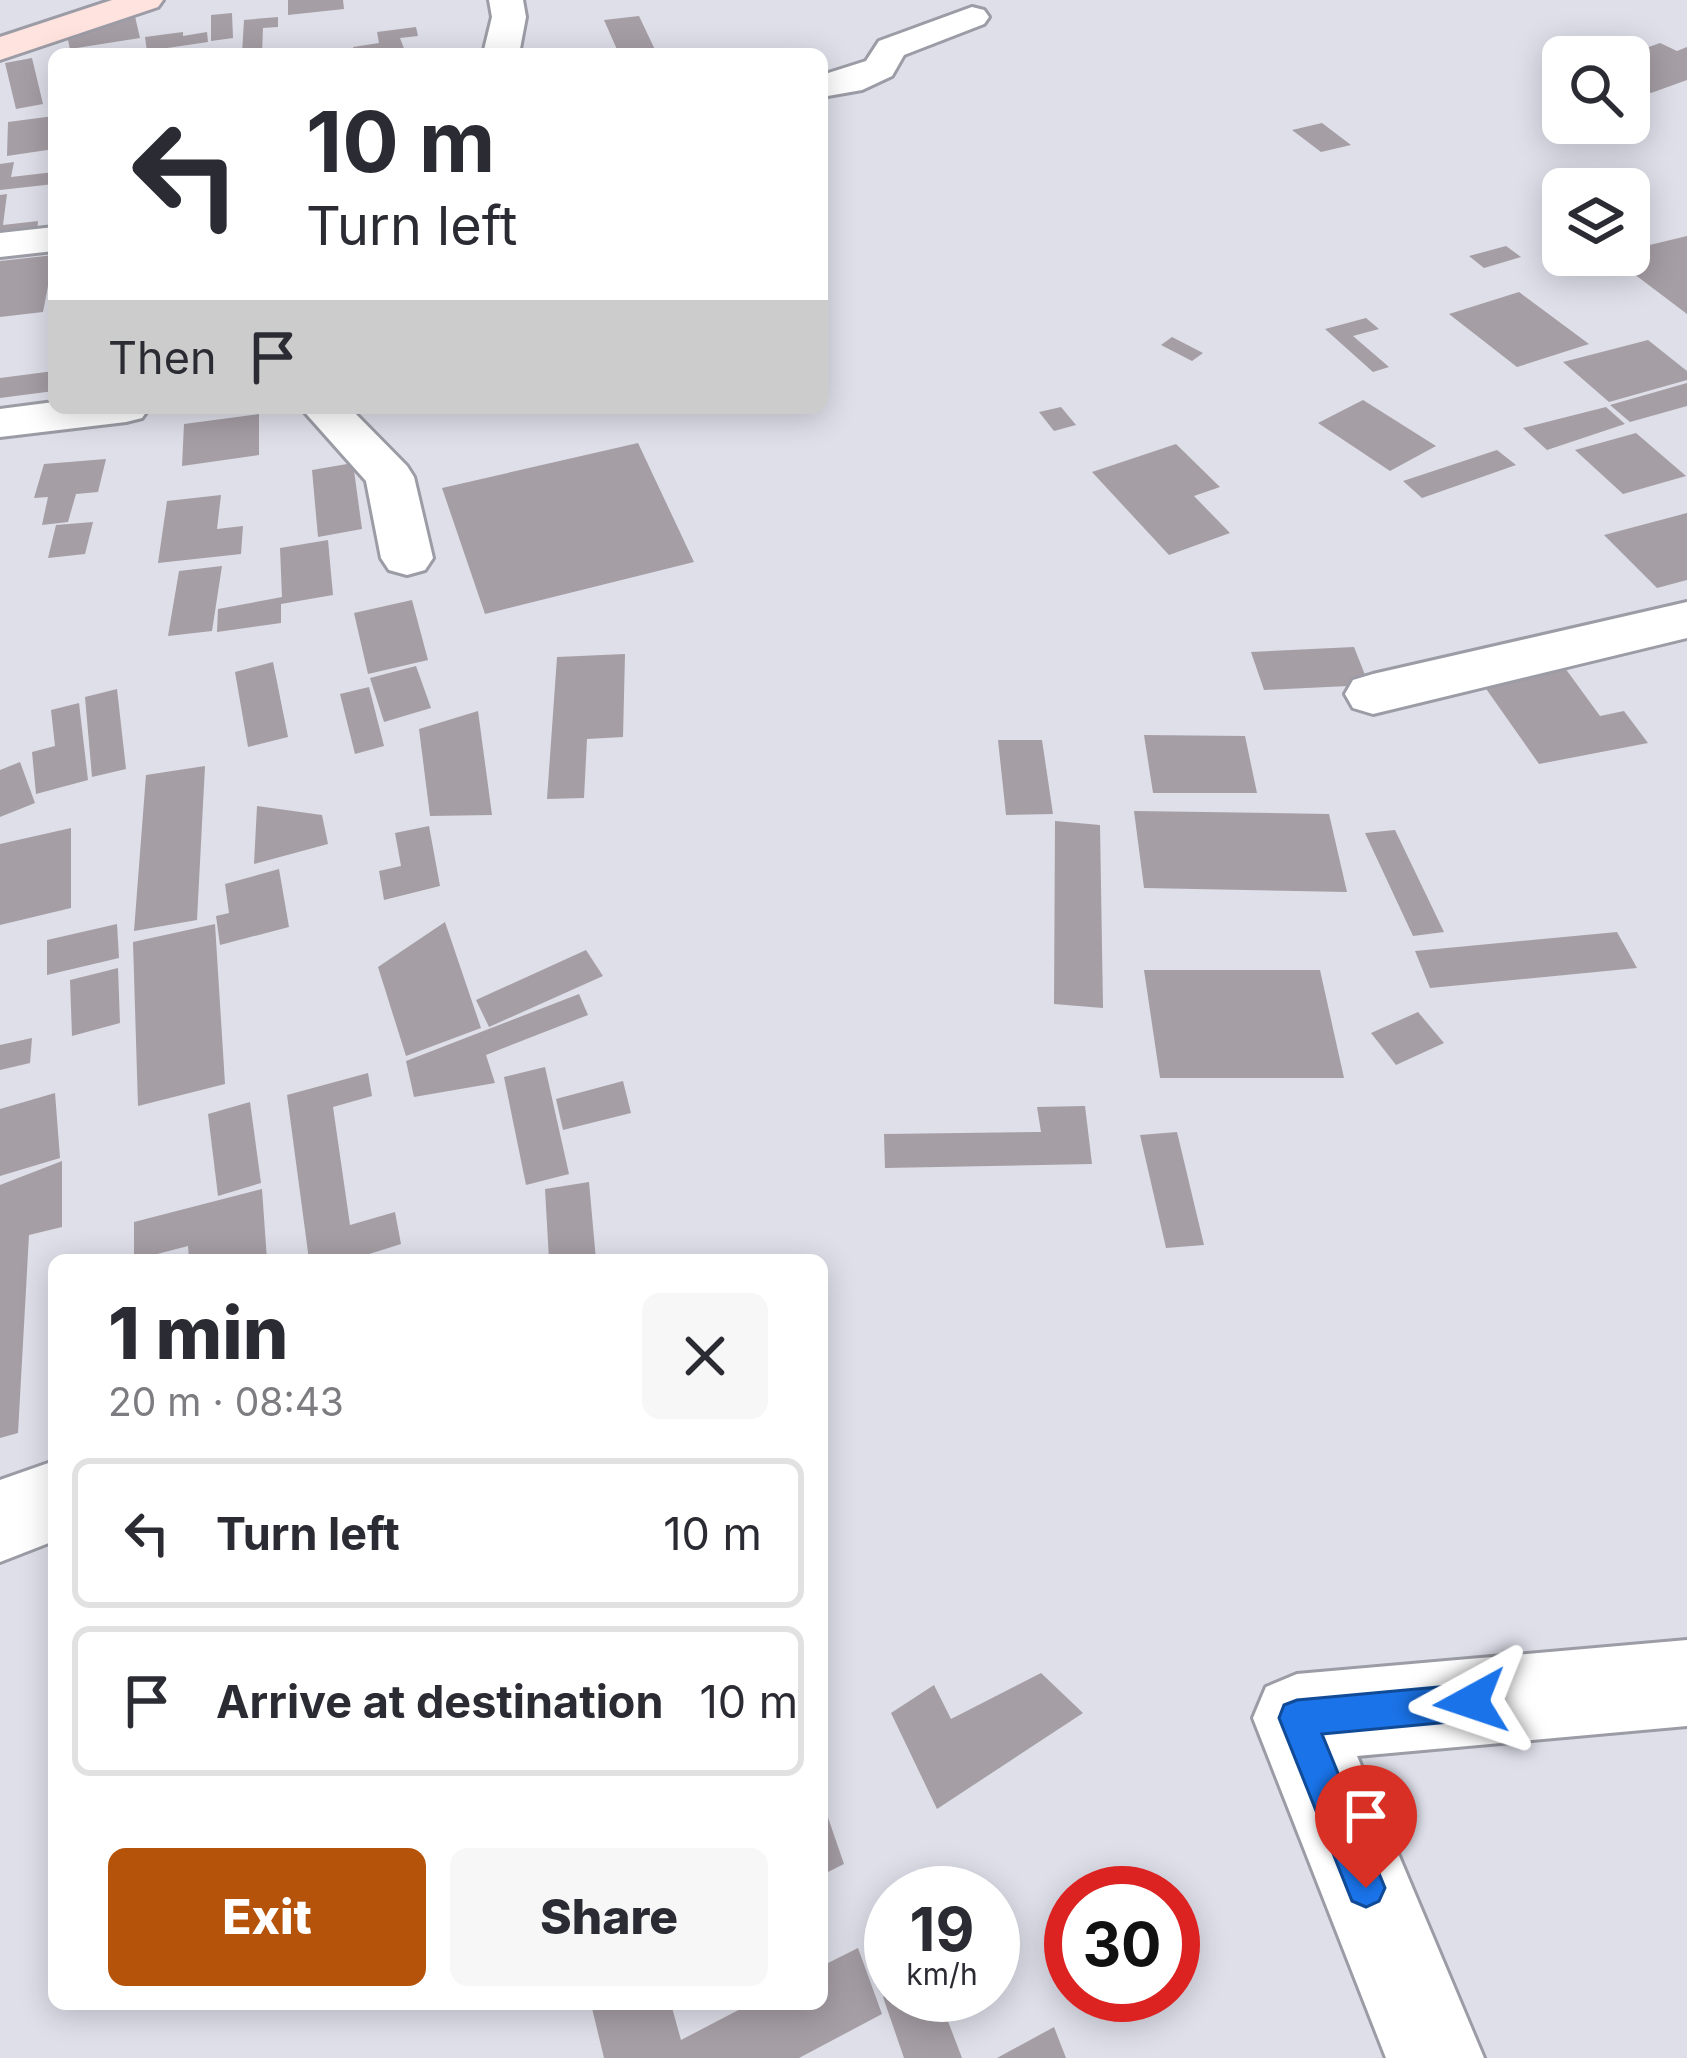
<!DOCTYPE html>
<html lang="en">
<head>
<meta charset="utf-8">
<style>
  body { margin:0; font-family:Inter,sans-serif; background:#f7f7f7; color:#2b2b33; height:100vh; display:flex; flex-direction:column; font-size:45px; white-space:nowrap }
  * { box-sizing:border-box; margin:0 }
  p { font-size:39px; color:#7c7c81 }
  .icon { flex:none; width:66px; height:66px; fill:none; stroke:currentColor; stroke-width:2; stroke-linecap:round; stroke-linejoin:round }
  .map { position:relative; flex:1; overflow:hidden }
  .details { position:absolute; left:48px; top:1254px; width:780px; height:756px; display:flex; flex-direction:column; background:#fff; border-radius:18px; box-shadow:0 6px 30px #0003 }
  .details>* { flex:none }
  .guide { position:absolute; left:48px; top:48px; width:780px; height:366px; border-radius:18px; box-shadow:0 6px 30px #0003; background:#fff; color:#2b2b33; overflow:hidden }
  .tools { position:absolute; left:1542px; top:36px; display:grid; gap:24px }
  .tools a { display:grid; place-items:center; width:108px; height:108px; border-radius:18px; background:#fff; box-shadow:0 6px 30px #0003; font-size:60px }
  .speed { position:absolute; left:864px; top:1866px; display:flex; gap:24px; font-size:60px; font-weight:700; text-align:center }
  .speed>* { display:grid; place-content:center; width:156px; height:156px; border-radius:50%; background:#fff; box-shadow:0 6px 30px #0003; line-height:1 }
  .speed small { font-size:30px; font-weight:400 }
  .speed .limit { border:18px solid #d22; background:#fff; color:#111 }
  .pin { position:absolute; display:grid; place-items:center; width:102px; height:102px; color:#fff; margin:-123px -51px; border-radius:50% 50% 50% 0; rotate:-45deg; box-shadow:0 0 12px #0007 }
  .pin .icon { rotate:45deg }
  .me { position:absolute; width:132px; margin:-66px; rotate:265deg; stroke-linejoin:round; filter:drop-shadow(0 0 9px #0008) }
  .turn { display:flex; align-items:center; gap:42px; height:252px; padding:0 60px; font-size:54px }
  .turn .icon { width:156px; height:156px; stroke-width:2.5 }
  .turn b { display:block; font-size:84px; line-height:102px }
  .then { display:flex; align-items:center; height:114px; padding:0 60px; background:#0003; gap:24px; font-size:45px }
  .round { display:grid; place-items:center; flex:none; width:126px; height:126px; border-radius:18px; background:#f7f7f7 }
  .headline { display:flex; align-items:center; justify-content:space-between; height:204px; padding:0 60px }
  h1 { font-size:72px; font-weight:800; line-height:90px }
  .cta { display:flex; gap:24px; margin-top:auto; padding:24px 60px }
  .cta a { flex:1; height:138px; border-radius:18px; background:#b45309; color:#fff; font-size:48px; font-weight:800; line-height:138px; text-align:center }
  .cta a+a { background:#f7f7f7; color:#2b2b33 }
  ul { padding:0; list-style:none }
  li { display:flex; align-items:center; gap:36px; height:150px; margin:0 24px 18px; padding:0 36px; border:6px solid #e1e1e2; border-radius:18px }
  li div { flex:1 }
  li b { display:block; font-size:45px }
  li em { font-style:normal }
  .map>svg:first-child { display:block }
</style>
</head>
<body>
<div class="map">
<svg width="1687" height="2058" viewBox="0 0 1687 2058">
  <rect width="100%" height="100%" fill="#dedfe9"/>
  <g fill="#a69ea5">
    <polygon points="288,0 343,0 344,9 288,15"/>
    <polygon points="134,12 140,38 70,49 66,31"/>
    <polygon points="232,13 233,38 211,41 211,15"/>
    <polygon points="639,16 657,54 619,54 604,20"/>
    <polygon points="278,17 278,27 263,28 262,54 242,54 244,20"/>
    <polygon points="416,27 418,36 400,38 406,54 355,54 353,47 379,43 377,32"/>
    <polygon points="183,32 183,36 207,32 208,42 147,51 145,37"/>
    <polygon points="1619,39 1637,47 1613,57 1577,57"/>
    <polygon points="1660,43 1677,51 1687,47 1687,80 1651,93 1637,86 1629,88 1629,54"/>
    <polygon points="32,58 43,104 16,109 5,63"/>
    <polygon points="54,116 54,149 7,156 8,122"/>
    <polygon points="1322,123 1351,145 1321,152 1292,130"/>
    <polygon points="14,162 11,177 54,172 54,184 0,190 0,164"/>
    <polygon points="7,194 3,225 38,221 37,233 0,238 0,195"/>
    <polygon points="1687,236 1687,314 1609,255 1629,255 1629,250"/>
    <polygon points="1506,246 1521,257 1484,268 1469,256"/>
    <polygon points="54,255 43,312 0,317 0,261"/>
    <polygon points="1519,292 1589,344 1517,367 1449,314"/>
    <polygon points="1366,318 1379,329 1353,336 1389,367 1373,372 1325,329"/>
    <polygon points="1172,337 1203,353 1192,361 1161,345"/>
    <polygon points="1648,340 1687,371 1687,380 1609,402 1563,362"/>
    <polygon points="54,371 54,391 0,398 0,378"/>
    <polygon points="1687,383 1687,406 1630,422 1610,405"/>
    <polygon points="1363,400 1436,446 1390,471 1318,423"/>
    <polygon points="1061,407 1076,425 1054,431 1039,412"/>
    <polygon points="1606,407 1625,424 1547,450 1523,428"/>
    <polygon points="259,414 259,455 182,466 184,424"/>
    <polygon points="1636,433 1686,476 1623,494 1575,450"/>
    <polygon points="638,443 694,562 485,614 442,488"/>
    <polygon points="1176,444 1220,487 1194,496 1230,533 1169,555 1092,472"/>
    <polygon points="1497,450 1516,465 1422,498 1403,481"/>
    <polygon points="106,459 98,492 76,494 68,522 42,525 48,497 34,498 44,464"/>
    <polygon points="353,463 362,529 318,537 312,470"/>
    <polygon points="221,495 217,529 243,526 241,554 158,563 167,501"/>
    <polygon points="1687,513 1687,580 1657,588 1604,535"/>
    <polygon points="93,522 85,554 48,558 56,525"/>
    <polygon points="328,540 333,595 281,604 281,623 217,632 218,609 282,597 280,548"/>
    <polygon points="222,566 212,631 168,636 179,571"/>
    <polygon points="412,600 428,660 368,674 354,613"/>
    <polygon points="1354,647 1369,685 1264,690 1251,652"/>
    <polygon points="625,654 623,737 587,739 584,798 547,799 557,657"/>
    <polygon points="273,662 288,737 248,747 235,672"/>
    <polygon points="416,666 431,708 384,722 370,678"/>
    <polygon points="1565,668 1600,716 1624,711 1648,743 1539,764 1482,683"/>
    <polygon points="369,687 384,746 355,754 340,694"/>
    <polygon points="117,689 126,769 92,777 85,697"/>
    <polygon points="79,703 88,780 36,794 32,752 55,746 51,710"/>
    <polygon points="478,711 492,815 430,816 419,729"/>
    <polygon points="1144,735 1245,736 1257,793 1153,793"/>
    <polygon points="998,740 1042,740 1053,814 1006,815"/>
    <polygon points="20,762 35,803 0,817 0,770"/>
    <polygon points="205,766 197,920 134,931 146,775"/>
    <polygon points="257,806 322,815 328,844 254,864"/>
    <polygon points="1134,811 1329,814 1347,892 1144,888"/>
    <polygon points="1055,821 1100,825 1103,1008 1054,1004"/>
    <polygon points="429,826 440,886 384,900 379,871 401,866 395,833"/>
    <polygon points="71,828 71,908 0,925 0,844"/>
    <polygon points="1395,830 1444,932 1413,936 1365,833"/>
    <polygon points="279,869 289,927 220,945 216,916 229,913 225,884"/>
    <polygon points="445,922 481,1028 406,1056 378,967"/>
    <polygon points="117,924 119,958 47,975 47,940"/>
    <polygon points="215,924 225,1084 138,1106 133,942"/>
    <polygon points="1617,932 1637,968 1430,988 1415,951"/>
    <polygon points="586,950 603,976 489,1027 476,1000"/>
    <polygon points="118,968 120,1023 72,1036 70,980"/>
    <polygon points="1144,970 1320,970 1344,1078 1160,1078"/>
    <polygon points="579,994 588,1015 486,1055 495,1083 414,1097 406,1061"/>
    <polygon points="1418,1012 1444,1043 1396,1065 1371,1033"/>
    <polygon points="32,1038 30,1063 0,1070 0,1045"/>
    <polygon points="545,1067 569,1174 526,1185 504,1077"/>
    <polygon points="368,1073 372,1096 333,1107 350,1225 395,1212 401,1244 350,1260 309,1260 287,1095"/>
    <polygon points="623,1081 631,1113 563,1130 556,1099"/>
    <polygon points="55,1093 60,1158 0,1176 0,1109"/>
    <polygon points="250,1102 261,1183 218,1196 208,1114"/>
    <polygon points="1085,1106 1092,1164 885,1168 884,1134 1041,1132 1037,1107"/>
    <polygon points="1177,1132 1204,1245 1166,1248 1140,1135"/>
    <polygon points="62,1161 62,1227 29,1235 18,1433 0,1438 0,1185"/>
    <polygon points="589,1182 596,1260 549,1260 545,1189"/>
    <polygon points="262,1189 267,1260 189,1260 188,1246 134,1260 134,1222"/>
    <polygon points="1041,1673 1083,1713 937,1809 891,1713 934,1685 951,1719"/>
    <polygon points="823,1803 844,1864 822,1875 822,1804"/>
    <polygon points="858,1948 882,2014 799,2058 604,2058 591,2004 671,2004 681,2040 750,2004 822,2004 822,1966"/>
    <polygon points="891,1993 938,1995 962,2058 904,2058 883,1997"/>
    <polygon points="1054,2027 1066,2058 997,2058"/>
  </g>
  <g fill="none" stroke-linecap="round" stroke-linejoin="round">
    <g stroke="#9c9ca6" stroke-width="6">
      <g id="street">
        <polygon points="489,0 523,0 526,17 519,54 483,54 492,17"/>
        <polygon points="972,7 984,10 989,17 984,24 904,55 892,76 862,90 822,97 822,75 866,61 879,41"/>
        <polygon points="54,227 54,251 0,257 0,233"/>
        <polygon points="54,402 54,408 149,408 142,418 126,422 0,437 0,409"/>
        <polygon points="301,408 350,408 407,466 414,477 433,558 425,570 407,575 389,570 381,558 366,481"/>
        <polygon points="1687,602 1687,638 1373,714 1353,708 1345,694 1353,680 1373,674"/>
        <polygon points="54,1461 54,1541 0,1562 0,1480"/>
        <polygon points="1687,1640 1687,1726 1357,1756 1484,2058 1386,2058 1253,1718 1266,1687 1297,1674"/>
      </g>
    </g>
    <g stroke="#9c9ca6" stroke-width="6">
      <polygon id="secondary" points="112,0 163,0 158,7 0,60 0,37"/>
    </g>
    <use href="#street" fill="#fff" fill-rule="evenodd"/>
    <use href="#secondary" fill="#ffe3df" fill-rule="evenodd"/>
  </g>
  <polygon fill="#1a73e8" stroke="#114b97" stroke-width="3" points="1471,1684 1483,1689 1489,1702 1483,1715 1471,1720 1322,1734 1385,1888 1379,1901 1366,1907 1352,1901 1279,1718 1284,1705 1297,1700"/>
</svg>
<div class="tools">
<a><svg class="icon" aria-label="search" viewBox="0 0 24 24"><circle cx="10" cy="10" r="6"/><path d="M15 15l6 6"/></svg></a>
<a><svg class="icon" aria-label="layers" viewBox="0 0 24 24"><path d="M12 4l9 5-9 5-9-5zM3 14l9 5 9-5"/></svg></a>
</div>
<div class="speed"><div>19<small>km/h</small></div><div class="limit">30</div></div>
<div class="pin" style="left:1366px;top:1888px;background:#d93025"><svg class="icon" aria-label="arrive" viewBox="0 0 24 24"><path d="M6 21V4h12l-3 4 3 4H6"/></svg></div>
<svg class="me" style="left:1471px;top:1702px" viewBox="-20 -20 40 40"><path d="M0-17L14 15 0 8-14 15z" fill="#1a73e8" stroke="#fff" stroke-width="4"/></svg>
<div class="guide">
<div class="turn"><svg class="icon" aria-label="left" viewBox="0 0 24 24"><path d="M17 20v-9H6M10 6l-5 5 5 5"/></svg><div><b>10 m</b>Turn left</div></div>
<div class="then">Then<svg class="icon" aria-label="arrive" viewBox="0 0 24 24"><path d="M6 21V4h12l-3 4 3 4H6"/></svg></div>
</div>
<section class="details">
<div class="headline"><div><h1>1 min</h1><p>20 m · 08:43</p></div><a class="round"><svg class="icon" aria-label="close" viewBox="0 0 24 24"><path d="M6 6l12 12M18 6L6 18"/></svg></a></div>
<ul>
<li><svg class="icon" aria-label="left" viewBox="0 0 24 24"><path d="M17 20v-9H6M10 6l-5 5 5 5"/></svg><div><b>Turn left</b></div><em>10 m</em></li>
<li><svg class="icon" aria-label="arrive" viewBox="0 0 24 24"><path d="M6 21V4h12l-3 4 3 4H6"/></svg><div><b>Arrive at destination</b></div><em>10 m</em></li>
</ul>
<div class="cta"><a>Exit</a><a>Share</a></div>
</section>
</div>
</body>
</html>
